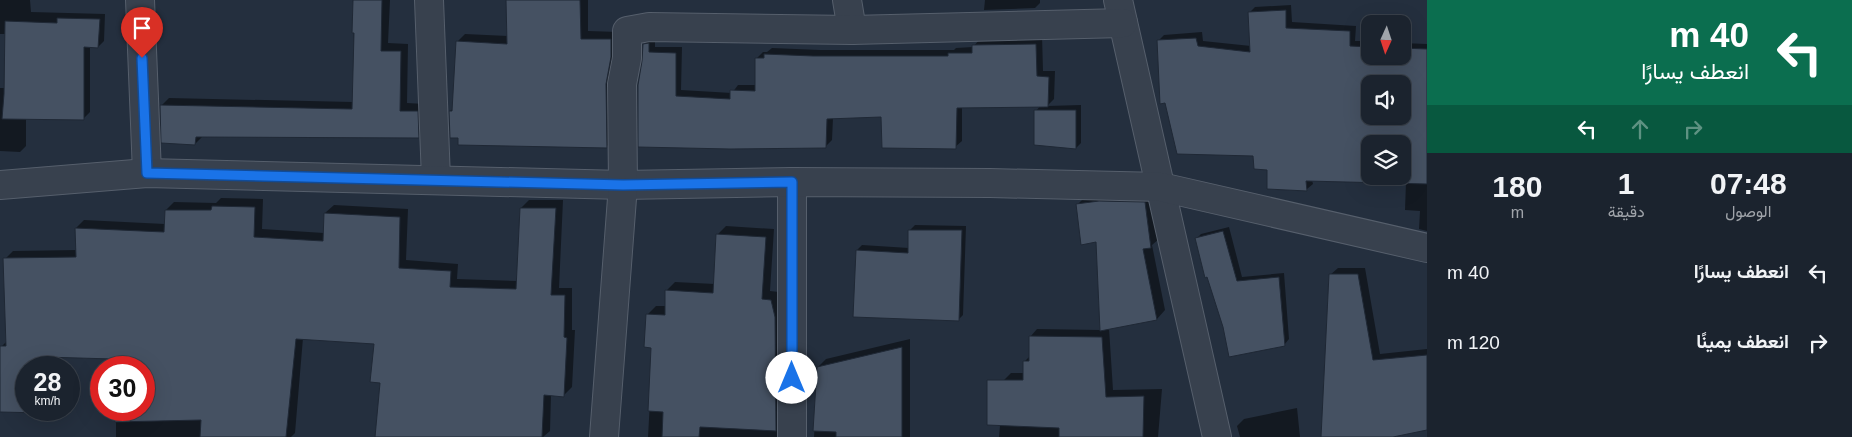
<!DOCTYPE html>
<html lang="ar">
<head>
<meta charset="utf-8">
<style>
  body { margin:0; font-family:Arial,Vazirmatn,sans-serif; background:#242b36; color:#f1f3f6; direction:rtl; height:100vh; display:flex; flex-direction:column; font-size:19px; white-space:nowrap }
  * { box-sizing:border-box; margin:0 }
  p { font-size:16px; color:#a0a4aa }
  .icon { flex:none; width:28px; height:28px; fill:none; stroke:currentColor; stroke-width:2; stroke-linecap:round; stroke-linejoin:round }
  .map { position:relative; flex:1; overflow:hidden; direction:ltr }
  .details { display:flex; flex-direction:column; background:#1b232e; width:425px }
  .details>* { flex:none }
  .guide { background:#0b6e4f; color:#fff; overflow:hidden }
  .needle { width:32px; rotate:183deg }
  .tools { position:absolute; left:1361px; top:15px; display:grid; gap:10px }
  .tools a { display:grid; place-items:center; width:50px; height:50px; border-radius:10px; background:#1b232e; box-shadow:0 5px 20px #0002,0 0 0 1px #39404a; font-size:25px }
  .speed { position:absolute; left:15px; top:356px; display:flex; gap:10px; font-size:25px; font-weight:700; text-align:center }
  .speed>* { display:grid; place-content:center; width:65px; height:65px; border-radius:50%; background:#1b232e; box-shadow:0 5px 20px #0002,0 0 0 1px #39404a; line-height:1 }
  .speed small { font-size:12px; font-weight:400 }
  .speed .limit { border:8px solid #d22; background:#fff; color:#111 }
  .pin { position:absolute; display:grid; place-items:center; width:42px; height:42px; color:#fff; margin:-51px -21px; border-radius:50% 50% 50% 0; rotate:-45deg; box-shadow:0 0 5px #0007 }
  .pin .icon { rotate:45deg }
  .me { position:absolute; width:55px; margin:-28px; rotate:0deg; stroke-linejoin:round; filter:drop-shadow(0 0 4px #0008) }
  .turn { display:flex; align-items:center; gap:18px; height:105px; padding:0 20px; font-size:22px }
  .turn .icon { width:65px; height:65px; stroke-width:2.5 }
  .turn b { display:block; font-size:35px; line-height:42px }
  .lanes { display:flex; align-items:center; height:48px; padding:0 20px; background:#0003; justify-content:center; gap:25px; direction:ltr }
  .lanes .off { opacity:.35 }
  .eta { display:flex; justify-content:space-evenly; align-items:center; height:85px; text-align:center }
  .eta b { font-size:30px; font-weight:700; line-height:35px }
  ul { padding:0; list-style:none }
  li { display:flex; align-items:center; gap:15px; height:70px; padding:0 20px }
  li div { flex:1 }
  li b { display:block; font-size:19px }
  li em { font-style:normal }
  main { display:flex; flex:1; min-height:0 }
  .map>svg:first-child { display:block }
</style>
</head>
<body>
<main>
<section class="details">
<div class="guide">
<div class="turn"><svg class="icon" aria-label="left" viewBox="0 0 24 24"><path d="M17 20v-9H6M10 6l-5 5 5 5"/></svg><div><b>40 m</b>انعطف يسارًا</div></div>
<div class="lanes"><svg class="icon" aria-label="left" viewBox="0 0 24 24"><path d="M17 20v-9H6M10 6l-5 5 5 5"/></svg><svg class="icon off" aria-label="ahead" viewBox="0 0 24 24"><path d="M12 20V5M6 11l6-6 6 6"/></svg><svg class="icon off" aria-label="right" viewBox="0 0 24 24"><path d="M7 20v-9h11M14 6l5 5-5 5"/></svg></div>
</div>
<div class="eta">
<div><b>07:48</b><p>الوصول</p></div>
<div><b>1</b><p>دقيقة</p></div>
<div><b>180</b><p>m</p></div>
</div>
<ul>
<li><svg class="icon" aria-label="left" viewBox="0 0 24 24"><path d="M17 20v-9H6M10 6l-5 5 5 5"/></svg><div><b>انعطف يسارًا</b></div><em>40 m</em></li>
<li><svg class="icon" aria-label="right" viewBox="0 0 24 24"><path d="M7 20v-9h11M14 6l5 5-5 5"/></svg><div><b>انعطف يمينًا</b></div><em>120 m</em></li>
</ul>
</section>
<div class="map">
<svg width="1427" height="437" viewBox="0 0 1427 437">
  <rect width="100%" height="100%" fill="#242f3e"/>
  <g fill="#0007" fill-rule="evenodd">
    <polygon points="0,0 30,0 31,12 105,14 104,41 98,47 90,46 90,112 84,118 26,118 26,146 20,152 0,151 0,88 4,88 6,34 0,34"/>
    <polygon points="354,0 390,0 388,43 408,44 407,103 425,104 426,129 418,136 203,136 195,144 161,106 169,98 353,102"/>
    <polygon points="508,0 588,0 588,31 619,32 614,139 606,147 460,137 450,111 454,108 457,42 465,34 508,36"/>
    <polygon points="985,0 1040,0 1040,3 1035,8 984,10"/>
    <path d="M1291,5l1,17 64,4 -1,15h15v15h32v-13l25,1v187l-8,-2 1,-18 -15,-1 1,-28 -94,-2 1,4 -6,5 -39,-20 -110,-128 6,-6 38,-3 1,9 48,5 -2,-33 6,-6zM1370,84h32v32h-32zM1370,144h32v32h-32z"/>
    <polygon points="1042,35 1043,71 1055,71 1054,99 1047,106 1081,105 1081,143 1076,148 1036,111 1041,105 962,107 962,141 955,147 882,116 833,118 832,140 826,146 639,146 644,45 650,38 655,37 655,47 682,47 681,90 732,93 738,85 756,85 757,58 763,52 767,52 772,48 820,50 954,50 956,48 973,47 980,39"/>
    <polygon points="1153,194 1159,239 1152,245 1165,310 1157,319 1109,328 1113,390 1162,389 1158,437 999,437 1004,380 1011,373 1024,373 1025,361 1030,356 1030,337 1037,329 1101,330 1097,241 1078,204 1086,196"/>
    <polygon points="221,198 263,199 262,229 324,233 325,213 334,205 408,209 406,260 458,264 457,279 518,281 521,208 529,200 563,200 559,288 572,288 572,330 575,330 572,387 563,396 551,395 550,431 543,437 376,437 382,382 375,343 303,338 295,433 291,437 116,437 116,410 144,410 144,368 114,357 52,356 52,368 26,368 26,410 44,410 42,411 0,410 2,346 7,341 5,259 13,251 77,250 76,228 84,220 165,224 166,210 174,202 216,203"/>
    <polygon points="915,225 966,226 963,315 958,320 857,250 862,245 909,248 910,230"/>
    <polygon points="726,226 774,229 770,291 779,292 788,437 648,437 653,346 647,315 656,306 666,306 666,291 675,282 715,284 717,235"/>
    <polygon points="1229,227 1242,277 1284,273 1289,339 1284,345 1224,327 1196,239 1201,234"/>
    <polygon points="1338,268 1365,268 1380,354 1427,349 1427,429 1386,437 1317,437 1322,437 1330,275"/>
    <polygon points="910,339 910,437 814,437 818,367 826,359"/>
    <polygon points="1297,408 1300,437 1240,437 1237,426 1244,419"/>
  </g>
  <g fill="#455162" stroke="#1f2835" fill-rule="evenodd">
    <polygon points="353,0 382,0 381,51 401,51 400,111 418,111 419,138 196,137 195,145 161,143 160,105 352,109 354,33 352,33"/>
    <polygon points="506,0 580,0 581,39 611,39 611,57 606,84 607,148 458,145 458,138 450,138 449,111 452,111 456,41 507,44"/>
    <path d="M1286,10v18l64,3v15l20,1v9h32v-8l25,1v135l-121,-3 1,10 -40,-2v-19l-13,-1 -1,-13 -76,-2 -12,-51 -5,1 -3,-64 39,-2 2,8 52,6 -2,-40zM1370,84h32v32h-32zM1370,144h32v32h-32z"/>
    <polygon points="57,18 100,19 98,48 84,47 84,120 2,119 4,94 5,21 57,23"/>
    <polygon points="649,43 649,52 676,53 676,96 730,99 730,90 755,91 755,58 764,58 764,54 813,56 948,56 948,53 972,53 972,45 1036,44 1037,76 1049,77 1048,107 957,108 956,149 882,148 881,117 827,119 826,148 730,149 638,147 638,85 642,61 643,44"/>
    <polygon points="1034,110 1076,110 1076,149 1034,145"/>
    <polygon points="1099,201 1145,202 1151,248 1143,249 1157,320 1100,331 1096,242 1081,245 1076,204"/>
    <polygon points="212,206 255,207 254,237 323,241 324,213 400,217 399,268 451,271 450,287 516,289 520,208 556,208 551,295 565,295 564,337 567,338 564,397 544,395 542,437 375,437 380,383 370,382 374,344 296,339 286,437 200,437 201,420 115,422 114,410 144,410 144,368 113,368 113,359 44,357 44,368 26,368 26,410 43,410 43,413 0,412 0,346 6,346 3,258 76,257 75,228 164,232 165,210 211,210"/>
    <polygon points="908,230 962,230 959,321 853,317 856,250 908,253"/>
    <polygon points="1223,231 1237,281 1279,277 1285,346 1229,357 1223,327 1207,277 1205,278 1195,238"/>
    <polygon points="716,234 766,237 762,299 771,300 775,317 776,429 776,431 700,427 699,437 662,437 663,412 648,411 651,348 644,347 646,314 665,315 665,290 713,293"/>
    <polygon points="1329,274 1358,274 1373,360 1427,355 1427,430 1393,437 1321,437"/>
    <polygon points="1029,336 1102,337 1106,397 1144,396 1143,437 1059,437 1059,428 987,425 987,380 1023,380 1023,361 1029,361"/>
    <polygon points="902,347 902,437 836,437 836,432 813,431 817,367"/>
  </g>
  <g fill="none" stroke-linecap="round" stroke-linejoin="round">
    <g stroke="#565f6c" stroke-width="30">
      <g id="minor">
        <polyline points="140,0 147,173"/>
        <polyline points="429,0 436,179"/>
        <polyline points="847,0 852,30"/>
        <polyline points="1118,0 1217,437"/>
        <polyline points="792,182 792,437"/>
        <polyline points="0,185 147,173 623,185 792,182 990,183 1161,187 1427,248"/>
        <polyline points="604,437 623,185 622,84 627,58 627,31 649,27 852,30 1123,23"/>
      </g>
    </g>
    <use href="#minor" stroke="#38414e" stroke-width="28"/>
  </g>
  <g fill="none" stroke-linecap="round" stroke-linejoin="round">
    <g stroke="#114b97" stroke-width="12">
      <polyline id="route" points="142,58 147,173 623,185 792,182 792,378"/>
    </g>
    <use href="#route" stroke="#1a73e8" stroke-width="9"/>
  </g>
</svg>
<div class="tools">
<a><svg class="needle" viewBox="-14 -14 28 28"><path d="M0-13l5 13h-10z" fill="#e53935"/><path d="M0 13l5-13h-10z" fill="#a0a4aa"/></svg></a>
<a><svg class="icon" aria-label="sound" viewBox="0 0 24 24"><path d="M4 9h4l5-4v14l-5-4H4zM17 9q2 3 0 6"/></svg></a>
<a><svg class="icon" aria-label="layers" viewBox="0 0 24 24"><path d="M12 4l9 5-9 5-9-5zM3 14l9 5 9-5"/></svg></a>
</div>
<div class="speed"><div>28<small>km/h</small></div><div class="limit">30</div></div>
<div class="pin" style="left:142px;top:58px;background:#d93025"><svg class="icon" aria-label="arrive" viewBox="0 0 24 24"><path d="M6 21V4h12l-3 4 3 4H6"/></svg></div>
<svg class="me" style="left:792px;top:378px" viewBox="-20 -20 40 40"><circle r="19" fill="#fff"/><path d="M0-13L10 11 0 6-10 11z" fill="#1a73e8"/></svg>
</div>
</main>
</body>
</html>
